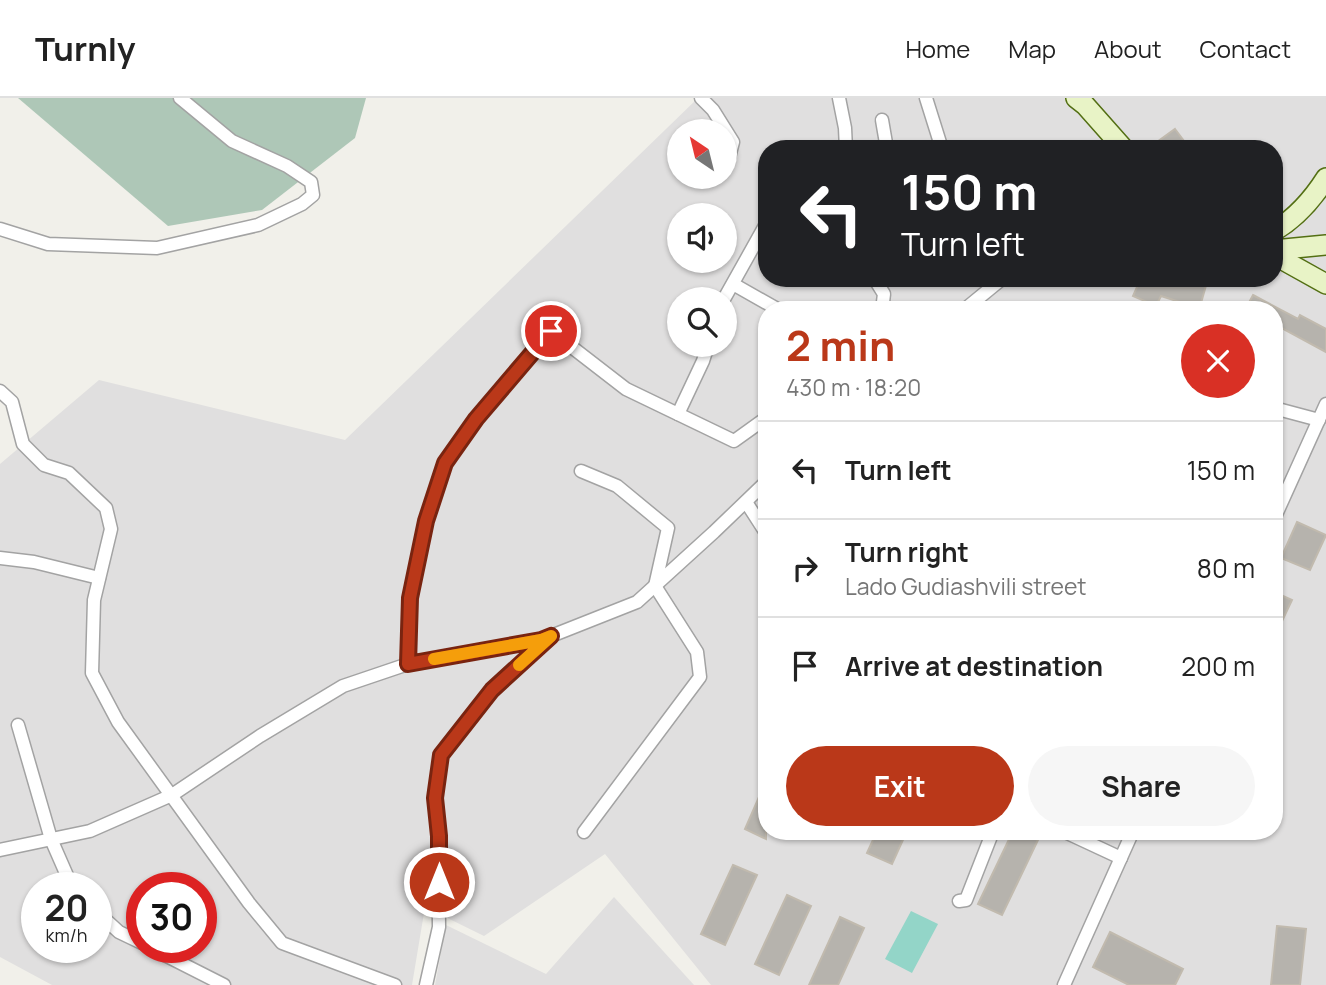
<!DOCTYPE html>
<html lang="en">
<head>
<meta charset="utf-8">
<style>
  body { margin:0; font-family:Manrope,sans-serif; background:#f6f6f6; color:#222; height:100vh; display:flex; flex-direction:column; font-size:26px; white-space:nowrap }
  * { box-sizing:border-box; margin:0 }
  p { font-size:23px; color:#767676 }
  .icon { flex:none; width:38px; height:38px; fill:none; stroke:currentColor; stroke-width:2; stroke-linecap:round; stroke-linejoin:round }
  .map { position:relative; flex:1; overflow:hidden }
  .details { position:absolute; left:758px; top:203px; width:525px; height:539px; display:flex; flex-direction:column; background:#fff; border-radius:28px; box-shadow:0 2px 5px #0004 }
  .details>* { flex:none }
  .hud { position:absolute; left:758px; top:42px; width:525px; height:147px; border-radius:28px; box-shadow:0 2px 5px #0004; background:#202124; color:#fff; overflow:hidden }
  .needle { width:46px; rotate:325deg }
  .controls { position:absolute; left:667px; top:21px; display:grid; gap:14px }
  .controls a { display:grid; place-items:center; width:70px; height:70px; border-radius:50%; background:#fff; box-shadow:0 2px 5px #0004; font-size:35px }
  .speed { position:absolute; left:21px; top:774px; display:flex; gap:14px; font-size:35px; font-weight:700; text-align:center }
  .speed>* { display:grid; place-content:center; width:91px; height:91px; border-radius:50%; background:#fff; box-shadow:0 2px 5px #0004; line-height:1 }
  .speed small { font-size:18px; font-weight:400 }
  .speed .limit { border:10px solid #d22; background:#fff; color:#111 }
  .pin { position:absolute; display:grid; place-items:center; width:60px; height:60px; color:#fff; margin:-30px; border:4px solid #fff; border-radius:50%; box-shadow:0 2px 7px #0007 }
  .me { position:absolute; width:77px; margin:-38px; rotate:0deg; stroke-linejoin:round; filter:drop-shadow(0 0 5px #0008) }
  .turn { display:flex; align-items:center; gap:24px; height:147px; padding:0 28px; font-size:32px }
  .turn .icon { width:91px; height:91px; stroke-width:2.5 }
  .turn b { display:block; font-size:49px; line-height:60px }
  .round { display:grid; place-items:center; flex:none; width:74px; height:74px; border-radius:37px; background:#f6f6f6 }
  .head { display:flex; align-items:center; justify-content:space-between; height:119px; padding:0 28px }
  h1 { font-size:42px; font-weight:700; line-height:52px; color:#ba3819 }
  .primary-button { display:flex; gap:14px; margin-top:auto; padding:14px 28px }
  .primary-button a { flex:1; height:80px; border-radius:42px; background:#ba3819; color:#fff; font-size:28px; font-weight:700; line-height:80px; text-align:center }
  .primary-button a+a { background:#f6f6f6; color:#222 }
  ul { padding:0; list-style:none }
  li { display:flex; align-items:center; gap:21px; height:98px; padding:0 28px; border-top:2px solid #e0e0e0 }
  li div { flex:1 }
  li b { display:block; font-size:26px }
  li em { font-style:normal }
  header { display:flex; align-items:center; gap:42px; box-sizing:border-box; height:98px; padding:0 35px; background:#fff; border-bottom:2px solid #e0e0e0 }
  header strong { font-size:33px }
  nav { display:flex; gap:38px; margin-inline-start:auto; font-size:24px }
  .map>svg:first-child { display:block }
</style>
</head>
<body>
<header>
<strong>Turnly</strong>
<nav><a>Home</a><a>Map</a><a>About</a><a>Contact</a></nav>
</header>
<div class="map">
<svg width="1326" height="887" viewBox="0 0 1326 887">
  <rect width="100%" height="100%" fill="#f1f0ea"/>
  <g fill="#e0dfdf" fill-rule="evenodd">
    <path d="M698,0h628v887h-615l-106,-131 -121,82 -59,-29 -13,78h-360l-52,-28v-493l99,-84 246,60zM679,33h45v46h-45zM766,51h508v129h-508zM679,117h45v46h-45zM679,201h45v46h-45zM766,212h508v521h-508zM37,789h59v60h-59zM142,789h59v60h-59z"/>
    <polygon points="614,799 694,887 435,887 446,827 546,876"/>
  </g>
  <polygon fill="#aec7b7" points="18,0 366,0 355,40 262,112 168,128"/>
  <polygon fill="#93d5c8" points="911,813 938,826 912,875 885,861"/>
  <g fill="#b6b3ad" stroke="#c1baae" stroke-width="2">
    <polygon points="1175,31 1190,51 1162,51 1157,44"/>
    <polygon points="1141,180 1168,180 1178,184 1179,180 1195,180 1207,184 1199,212 1184,212 1186,206 1161,198 1156,208 1133,198"/>
    <polygon points="1253,197 1298,221 1300,217 1326,231 1326,254 1274,226 1274,212 1245,212"/>
    <polygon points="1297,424 1326,437 1310,472 1281,460"/>
    <polygon points="1274,494 1292,502 1274,540"/>
    <polygon points="766,683 766,741 745,731"/>
    <polygon points="877,733 907,733 892,766 867,755"/>
    <polygon points="1013,733 1020,733 1038,742 1002,817 978,806"/>
    <polygon points="733,767 757,777 725,847 701,836"/>
    <polygon points="787,797 811,808 779,877 755,866"/>
    <polygon points="840,819 864,830 838,887 809,887"/>
    <polygon points="1277,828 1306,831 1300,887 1271,887"/>
    <polygon points="1110,834 1183,871 1175,887 1129,887 1093,869"/>
  </g>
  <g fill="none" stroke-linecap="round" stroke-linejoin="round">
    <g stroke="#a3a3a3" stroke-width="15">
      <g id="street">
        <polyline points="701,0 713,12 733,44 728,63"/>
        <polyline points="839,0 845,30 846,51"/>
        <polyline points="926,0 942,51"/>
        <polyline points="882,22 887,51"/>
        <polyline points="0,131 48,146 157,150 258,127 302,106 313,97 311,84 287,68 232,43 180,0"/>
        <polyline points="874,180 884,196 882,212"/>
        <polyline points="733,186 779,212"/>
        <polyline points="724,201 766,126"/>
        <polyline points="964,212 1003,180"/>
        <polyline points="0,293 12,304 23,346 44,367 69,375 106,410 111,431 94,502 92,575 118,624 249,805 282,845 395,887"/>
        <polyline points="1274,310 1319,322"/>
        <polyline points="678,316 703,263 708,247"/>
        <polyline points="581,373 617,388 668,430 655,488 697,554 700,579 584,734"/>
        <polyline points="746,404 766,435"/>
        <polyline points="1274,421 1326,306"/>
        <polyline points="0,460 34,464 99,480"/>
        <polyline points="408,566 410,500 426,423 445,365 476,321 551,233 626,291 734,343 766,320"/>
        <polyline points="18,627 51,741 72,789"/>
        <polyline points="1063,733 1121,760"/>
        <polyline points="0,752 90,733 172,697 260,638 343,588 408,566 541,542 637,504 714,434 766,384"/>
        <polyline points="959,803 966,802 993,733"/>
        <polyline points="96,813 119,834 142,845"/>
        <polyline points="149,849 224,887"/>
        <polyline points="426,887 439,829 438,738 435,700 441,657 492,592 548,540"/>
        <polyline points="1064,887 1133,733"/>
      </g>
    </g>
    <g stroke="#536f13" stroke-width="22">
      <g id="secondary">
        <polyline points="1076,0 1085,7 1124,51"/>
        <path d="M1274,133c22,-13 38,-31 52,-53"/>
        <polyline points="1274,152 1326,147"/>
        <polyline points="1274,157 1326,186"/>
      </g>
    </g>
    <use href="#street" stroke="#fff" stroke-width="12"/>
    <use href="#secondary" stroke="#e8f3c6" stroke-width="19"/>
  </g>
  <g fill="none" stroke-linecap="round" stroke-linejoin="round">
    <g stroke="#792410" stroke-width="18">
      <polyline id="route" points="439,784 439,738 435,700 441,657 492,592 551,538 541,542 408,566 410,500 426,423 445,365 476,321 551,233"/>
    </g>
    <use href="#route" stroke="#ba3819" stroke-width="12"/>
    <polyline stroke="#f59e0b" stroke-width="12" points="434,561 541,542 551,538 519,567"/>
  </g>
</svg>
<div class="controls">
<a><svg class="needle" viewBox="-14 -14 28 28"><path d="M0-13l5 13h-10z" fill="#e53935"/><path d="M0 13l5-13h-10z" fill="#767676"/></svg></a>
<a><svg class="icon" aria-label="sound" viewBox="0 0 24 24"><path d="M4 9h4l5-4v14l-5-4H4zM17 9q2 3 0 6"/></svg></a>
<a><svg class="icon" aria-label="search" viewBox="0 0 24 24"><circle cx="10" cy="10" r="6"/><path d="M15 15l6 6"/></svg></a>
</div>
<div class="speed"><div>20<small>km/h</small></div><div class="limit">30</div></div>
<div class="pin" style="left:551px;top:233px;background:#d93025"><svg class="icon" aria-label="arrive" viewBox="0 0 24 24"><path d="M6 21V4h12l-3 4 3 4H6"/></svg></div>
<svg class="me" style="left:439px;top:784px" viewBox="-20 -20 40 40"><circle r="17" fill="#ba3819" stroke="#fff" stroke-width="3"/><path d="M0-11L8 9 0 5-8 9z" fill="#fff"/></svg>
<div class="hud">
<div class="turn"><svg class="icon" aria-label="left" viewBox="0 0 24 24"><path d="M17 20v-9H6M10 6l-5 5 5 5"/></svg><div><b>150 m</b>Turn left</div></div>
</div>
<section class="details">
<div class="head"><div><h1>2 min</h1><p>430 m · 18:20</p></div><a class="round" style="background:#d93025;color:#fff"><svg class="icon" aria-label="close" viewBox="0 0 24 24"><path d="M6 6l12 12M18 6L6 18"/></svg></a></div>
<ul>
<li><svg class="icon" aria-label="left" viewBox="0 0 24 24"><path d="M17 20v-9H6M10 6l-5 5 5 5"/></svg><div><b>Turn left</b></div><em>150 m</em></li>
<li><svg class="icon" aria-label="right" viewBox="0 0 24 24"><path d="M7 20v-9h11M14 6l5 5-5 5"/></svg><div><b>Turn right</b><p>Lado Gudiashvili street</p></div><em>80 m</em></li>
<li><svg class="icon" aria-label="arrive" viewBox="0 0 24 24"><path d="M6 21V4h12l-3 4 3 4H6"/></svg><div><b>Arrive at destination</b></div><em>200 m</em></li>
</ul>
<div class="primary-button"><a>Exit</a><a>Share</a></div>
</section>
</div>
</body>
</html>
